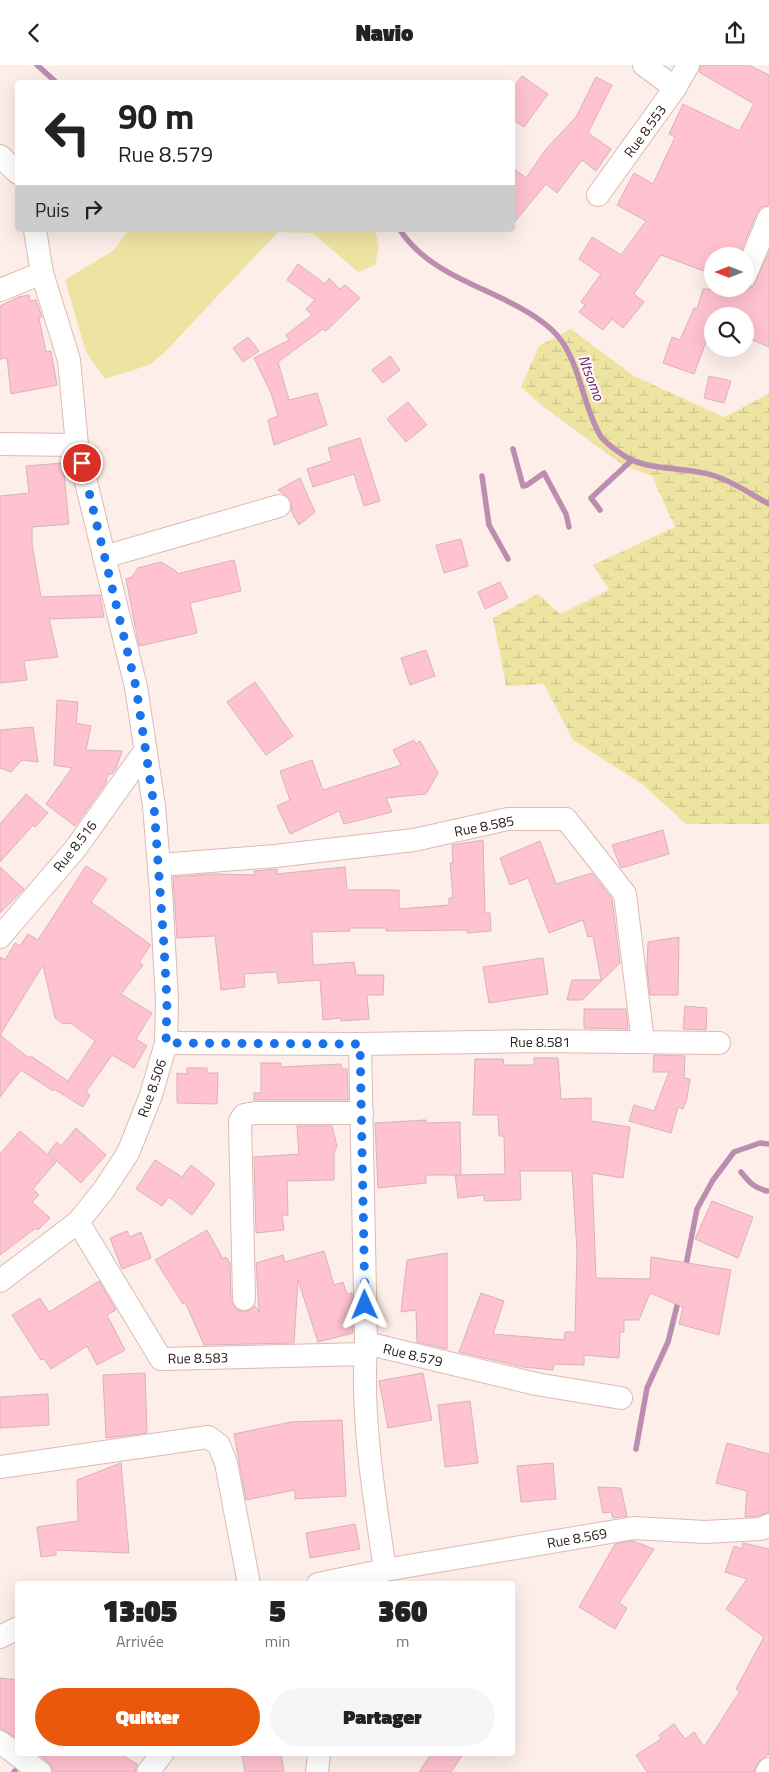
<!DOCTYPE html>
<html lang="fr">
<head>
<meta charset="utf-8">
<style>
  body { margin:0; font-family:"Titillium Web",sans-serif; background:#f6f6f6; color:#222; height:100vh; display:flex; flex-direction:column; font-size:19px; white-space:nowrap }
  * { box-sizing:border-box; margin:0 }
  p { font-size:16px; color:#767676 }
  .icon { flex:none; width:28px; height:28px; fill:none; stroke:currentColor; stroke-width:2; stroke-linecap:round; stroke-linejoin:round }
  .map { position:relative; flex:1; overflow:hidden }
  .details { position:absolute; left:15px; top:1516px; width:500px; height:175px; display:flex; flex-direction:column; background:#fff; border-radius:5px; box-shadow:0 5px 20px #0002 }
  .details>* { flex:none }
  .banner { position:absolute; left:15px; top:15px; width:500px; height:152px; border-radius:5px; box-shadow:0 5px 20px #0002; background:#fff; color:#222; overflow:hidden }
  .needle { width:32px; rotate:270deg }
  .tools { position:absolute; left:704px; top:182px; display:grid; gap:10px }
  .tools a { display:grid; place-items:center; width:50px; height:50px; border-radius:50%; background:#fff; box-shadow:0 5px 20px #0002; font-size:25px }
  .pin { position:absolute; display:grid; place-items:center; width:42px; height:42px; color:#fff; margin:-21px; border:2px solid #fff; border-radius:50%; box-shadow:0 1px 5px #0007 }
  .me { position:absolute; width:55px; margin:-28px; rotate:359deg; stroke-linejoin:round; filter:drop-shadow(0 0 4px #0008) }
  .turn { display:flex; align-items:center; gap:18px; height:105px; padding:0 20px; font-size:22px }
  .turn .icon { width:65px; height:65px; stroke-width:2.5 }
  .turn b { display:block; font-size:35px; line-height:42px }
  .then { display:flex; align-items:center; height:48px; padding:0 20px; background:#0003; gap:10px; font-size:19px }
  .eta { display:flex; justify-content:space-evenly; align-items:center; height:85px; text-align:center }
  .eta b { font-size:30px; font-weight:800; line-height:35px }
  .primary-button { display:flex; gap:10px; margin-top:auto; padding:10px 20px }
  .primary-button a { flex:1; height:58px; border-radius:30px; background:#ea580c; color:#fff; font-size:20px; font-weight:800; line-height:58px; text-align:center }
  .primary-button a+a { background:#f6f6f6; color:#222 }
  header { display:flex; justify-content:space-between; align-items:center; height:65px; padding:0 20px; background:#fff; font-size:22px; font-weight:800 }
  .map>svg:first-child { display:block }
</style>
</head>
<body>
<header><svg class="icon" aria-label="back" viewBox="0 0 24 24"><path d="M15 5l-7 7 7 7"/></svg>Navio<svg class="icon" aria-label="share" viewBox="0 0 24 24"><path d="M12 15V3M7 8l5-5 5 5M5 13v7h14v-7"/></svg></header>
<div class="map">
<svg width="769" height="1707" viewBox="0 0 769 1707">
  <defs>
    <pattern id="wetland-marsh" width="20" height="14" patternUnits="userSpaceOnUse" patternTransform="scale(1.25)"><rect width="20" height="14" fill="#eee4a2"/><path d="M1 5h8M5 5V1M11 12h8M15 12V8" fill="none" stroke="#ccc38b"/></pattern>
  </defs>
  <rect width="100%" height="100%" fill="#fdeee9"/>
  <polygon fill="#eee4a2" points="129,165 375,165 379,183 375,200 358,207 313,168 278,167 164,288 149,300 105,314 86,287 65,215 114,185"/>
  <polygon fill="url(#wetland-marsh)" points="571,264 634,311 724,352 769,329 769,759 686,759 642,719 573,675 544,619 506,621 493,553 538,529 560,549 609,525 593,500 675,462 652,411 623,400 545,343 521,322 539,281"/>
  <g fill="none" stroke-linecap="round" stroke-linejoin="round">
    <g stroke="#bb8db0" stroke-width="5.5">
      <polyline points="37,0 57,18"/>
      <polyline points="103,18 108,18"/>
      <path d="M400,165c35,53 106,59 151,99 29,26 30,74 49,106 4,8 19,17 26,22 26,15 61,9 89,19 19,6 37,19 54,28"/>
      <polyline points="513,384 523,421 527,420 544,408 566,449 569,462"/>
      <polyline points="482,411 489,460 508,494"/>
      <polyline points="600,445 591,433 632,395"/>
      <path d="M741,1107c8,10 13,16 26,19"/>
      <polyline points="685,1205 697,1144 713,1115 734,1087 760,1078 769,1079"/>
      <polyline points="636,1384 647,1323 668,1277 679,1233"/>
      <polyline points="14,1707 15,1706"/>
    </g>
  </g>
  <g fill="#ffc2d0" stroke="#d8b3ba" fill-rule="evenodd">
    <polygon points="701,0 749,0 769,10 769,140 761,142 757,148 739,191 712,191 712,209 661,190 634,229 644,237 623,263 612,254 603,265 579,247 585,240 581,237 601,209 579,194 592,172 621,190 646,156 617,140 634,108 653,119 675,72 669,69 683,39 739,66 754,39 699,7"/>
    <polygon points="522,11 548,29 524,62 512,54 512,24"/>
    <polygon points="596,12 612,20 588,68 611,84 596,106 582,95 557,128 546,119 512,160 512,102 526,113 546,84 576,52"/>
    <polygon points="769,187 769,282 745,272 745,251 712,251 712,277 707,274 694,309 663,298 672,272 680,275 694,243 697,244 703,224 746,224 753,222"/>
    <polygon points="298,199 325,219 329,213 340,224 345,220 360,233 326,266 323,264 278,297 289,335 317,328 327,360 274,380 268,355 278,351 271,328 254,293 289,275 286,270 312,250 306,244 315,235 287,215"/>
    <polygon points="29,230 30,236 36,235 42,252 39,253 46,287 51,286 57,320 11,329 7,293 0,294 0,241 18,232"/>
    <polygon points="248,272 259,286 243,297 233,283"/>
    <polygon points="390,291 400,305 383,318 372,305"/>
    <polygon points="709,311 731,316 724,338 704,333"/>
    <polygon points="408,337 427,360 406,377 387,354"/>
    <polygon points="360,373 380,436 364,441 354,409 313,422 307,404 332,396 328,383"/>
    <polygon points="63,398 69,459 32,462 32,479 41,532 100,530 104,552 49,554 58,592 24,596 27,615 0,618 0,431 29,428 26,401"/>
    <polygon points="300,413 315,447 299,460 291,446 292,438 288,432 278,425"/>
    <polygon points="461,474 468,501 444,508 436,480"/>
    <polygon points="234,495 241,526 190,538 197,568 139,581 126,514 132,512 138,503 161,497 176,506 177,509"/>
    <polygon points="500,517 508,533 485,544 478,527"/>
    <polygon points="426,585 435,611 410,620 401,593"/>
    <polygon points="255,617 293,671 266,690 227,637"/>
    <polygon points="57,635 78,637 76,658 91,661 86,685 122,686 116,704 112,709 108,709 106,718 75,761 46,739 72,703 54,700"/>
    <polygon points="33,662 38,697 22,695 11,707 0,703 0,665"/>
    <polygon points="414,675 416,679 420,676 438,708 426,729 386,733 392,747 344,759 339,746 290,769 277,741 290,735 280,706 312,695 323,725 401,700 393,685"/>
    <polygon points="26,729 48,748 35,762 33,760 0,797 0,759"/>
    <polygon points="663,765 669,789 621,803 612,780"/>
    <polygon points="483,775 485,848 490,848 491,866 467,868 467,865 386,866 386,863 349,863 350,866 312,867 313,900 354,897 356,910 384,910 383,930 367,930 369,954 341,956 341,953 323,955 320,915 278,918 277,907 244,909 245,922 221,925 215,871 177,873 173,812 210,809 255,810 254,806 277,804 277,809 345,802 347,825 399,825 399,844 449,840 449,833 453,833 450,798 453,798 452,780"/>
    <polygon points="540,776 556,819 592,808 612,834 620,898 582,935 567,935 572,915 601,915 593,871 588,872 583,855 549,868 528,813 510,820 500,793"/>
    <path d="M86,801l21,13 -16,23 60,43 -12,17 4,3 -22,29 31,19 -16,26 11,7 -13,22 -22,-13 -26,37 4,3 -7,12 -29,-18 -1,2 -32,-21 -21,27v-140l5,3 10,-17 5,3 8,-12 10,6zM43,900l12,53 8,6 8,-1 24,18 -27,40 -37,-25 -2,2 -29,-23z"/>
    <polygon points="0,802 24,824 0,848"/>
    <polygon points="679,872 678,930 650,930 647,903 648,877"/>
    <polygon points="543,893 548,929 489,938 483,902"/>
    <polygon points="685,941 707,943 706,965 683,964"/>
    <polygon points="584,944 626,944 628,964 584,963"/>
    <polygon points="654,990 685,991 684,1013 690,1014 687,1033 683,1044 678,1042 671,1068 629,1056 634,1040 654,1046 669,1007 653,1007"/>
    <polygon points="534,993 558,993 561,1034 591,1033 591,1056 630,1062 623,1113 592,1108 596,1213 650,1214 651,1192 731,1205 719,1270 679,1259 683,1242 650,1228 639,1255 624,1255 624,1267 620,1267 619,1293 584,1290 584,1300 554,1299 553,1305 523,1302 459,1287 481,1228 504,1236 493,1269 564,1275 565,1267 575,1267 577,1186 572,1106 520,1106 521,1135 484,1136 484,1130 458,1133 455,1110 505,1109 504,1071 499,1071 498,1050 473,1050 475,994 503,994 504,1000 534,1000"/>
    <polygon points="261,998 281,998 281,1002 341,999 342,1004 347,1004 348,1035 254,1035 254,1028 261,1028"/>
    <polygon points="187,1003 207,1003 207,1008 218,1008 217,1039 177,1038 177,1008 187,1009"/>
    <polygon points="426,1055 426,1058 460,1057 461,1110 426,1110 426,1118 378,1123 375,1058"/>
    <polygon points="297,1061 332,1061 337,1081 334,1088 334,1115 287,1116 288,1150 282,1150 284,1165 256,1168 254,1092 299,1089"/>
    <polygon points="76,1063 106,1090 81,1118 48,1088 57,1077 61,1081"/>
    <polygon points="20,1066 56,1097 33,1124 39,1130 32,1137 50,1153 38,1165 36,1163 0,1190 0,1089"/>
    <polygon points="155,1095 182,1112 191,1100 215,1119 192,1150 169,1132 162,1141 136,1124"/>
    <polygon points="712,1136 753,1152 738,1193 695,1174"/>
    <polygon points="207,1165 223,1194 226,1192 230,1198 231,1235 237,1245 244,1247 250,1245 255,1241 259,1247 256,1198 283,1190 285,1197 324,1186 334,1220 343,1217 347,1229 352,1228 353,1268 318,1277 298,1215 294,1278 204,1280 185,1237 183,1239 155,1195"/>
    <polygon points="127,1166 130,1172 141,1167 151,1193 122,1204 110,1173"/>
    <polygon points="447,1188 447,1284 417,1277 416,1245 401,1247 407,1195"/>
    <polygon points="99,1216 116,1245 107,1250 125,1285 97,1300 87,1281 51,1304 44,1294 41,1295 12,1250 40,1233 49,1247"/>
    <polygon points="145,1308 147,1368 106,1373 103,1310"/>
    <polygon points="423,1308 432,1355 388,1363 379,1316"/>
    <polygon points="48,1329 49,1360 0,1363 0,1332"/>
    <polygon points="470,1336 478,1398 445,1402 438,1340"/>
    <polygon points="342,1355 346,1431 295,1434 295,1425 246,1435 234,1369 291,1357"/>
    <polygon points="727,1378 769,1389 769,1447 758,1451 745,1452 747,1426 716,1418"/>
    <polygon points="121,1398 129,1488 56,1485 56,1490 41,1492 37,1462 78,1456 77,1415"/>
    <polygon points="553,1398 556,1434 521,1437 517,1401"/>
    <polygon points="598,1422 621,1423 627,1451 613,1453 611,1447 603,1448"/>
    <polygon points="355,1459 360,1484 310,1493 306,1468"/>
    <polygon points="633,1476 654,1484 619,1538 627,1543 615,1564 579,1542 615,1479"/>
    <polygon points="743,1478 769,1484 769,1689 758,1697 754,1707 647,1707 636,1690 661,1674 659,1670 674,1659 685,1674 694,1667 704,1682 740,1626 736,1624 764,1572 726,1544 747,1514 725,1507 734,1481 742,1484"/>
    <polygon points="0,1613 18,1615 18,1674 0,1663"/>
    <polygon points="42,1689 120,1689 137,1699 135,1707 53,1707 52,1701 41,1691"/>
    <polygon points="258,1689 281,1689 284,1707 245,1707 242,1691"/>
    <polygon points="431,1689 463,1689 451,1707 419,1707"/>
  </g>
  <g fill="none" stroke-linecap="round" stroke-linejoin="round">
    <g stroke="#debab0" stroke-width="24">
      <g id="minor">
        <polyline points="644,0 675,23"/>
        <polyline points="0,91 18,108"/>
        <polyline points="598,130 675,23 688,0"/>
        <polyline points="35,165 42,208 69,295 77,380"/>
        <polyline points="745,211 769,153"/>
        <polyline points="0,225 42,208"/>
        <polyline points="0,379 77,380 136,622 154,741 161,826 167,936 166,978 151,1030 128,1088 103,1126 78,1157 0,1216"/>
        <polyline points="104,492 279,441"/>
        <polyline points="159,800 275,791 414,775 508,754 566,754 625,829 643,977"/>
        <polyline points="0,872 76,783 145,686"/>
        <polyline points="166,978 360,979 366,1278 536,1319 621,1333"/>
        <polyline points="360,979 537,976 719,978"/>
        <polyline points="78,1157 161,1294 365,1289"/>
        <polyline points="244,1234 240,1056 244,1050 255,1048 362,1048"/>
        <path d="M366,1278c-5,77 8,151 19,227"/>
        <polyline points="0,1402 208,1372 219,1380 226,1398 249,1519"/>
        <polyline points="318,1519 385,1505 634,1463 705,1467 761,1464 769,1460"/>
        <polyline points="0,1572 18,1563"/>
        <polyline points="0,1677 40,1707"/>
        <polyline points="148,1707 162,1689"/>
        <polyline points="317,1707 319,1689"/>
        <polyline points="767,1707 769,1704"/>
      </g>
    </g>
    <use href="#minor" stroke="#fff" stroke-width="22"/>
  </g>
  <g fill="none" stroke-linecap="round" stroke-linejoin="round">
    <polyline stroke="#1a73e8" stroke-width="9" stroke-dasharray="0 16.2" points="82,398 136,622 154,741 164,881 167,936 166,978 360,979 365,1240"/>
  </g>
  <g text-anchor="middle" stroke-width="4" stroke-linejoin="round" paint-order="stroke">
    <g font-size="14" fill="#30231f" stroke="#fff">
      <text transform="translate(645 66) rotate(-54)" y="5">Rue 8.553</text>
      <text transform="translate(484 761) rotate(-11)" y="5">Rue 8.585</text>
      <text transform="translate(75 781) rotate(-52)" y="5">Rue 8.516</text>
      <text x="540" y="982">Rue 8.581</text>
      <text transform="translate(152 1023) rotate(-71)" y="5">Rue 8.506</text>
      <text transform="translate(413 1290) rotate(13)" y="5">Rue 8.579</text>
      <text transform="translate(198 1293) rotate(-1)" y="5">Rue 8.583</text>
      <text transform="translate(577 1473) rotate(-10)" y="5">Rue 8.569</text>
    </g>
    <g font-size="15" font-style="italic" fill="#721d6a" stroke="#fff">
      <text transform="translate(591 313) rotate(69)" y="5">Ntsomo</text>
    </g>
  </g>
</svg>
<div class="tools">
<a><svg class="needle" viewBox="-14 -14 28 28"><path d="M0-13l5 13h-10z" fill="#e53935"/><path d="M0 13l5-13h-10z" fill="#767676"/></svg></a>
<a><svg class="icon" aria-label="search" viewBox="0 0 24 24"><circle cx="10" cy="10" r="6"/><path d="M15 15l6 6"/></svg></a>
</div>
<div class="pin" style="left:82px;top:398px;background:#d93025"><svg class="icon" aria-label="arrive" viewBox="0 0 24 24"><path d="M6 21V4h12l-3 4 3 4H6"/></svg></div>
<svg class="me" style="left:365px;top:1240px" viewBox="-20 -20 40 40"><path d="M0-17L14 15 0 8-14 15z" fill="#1a73e8" stroke="#fff" stroke-width="4"/></svg>
<div class="banner">
<div class="turn"><svg class="icon" aria-label="left" viewBox="0 0 24 24"><path d="M17 20v-9H6M10 6l-5 5 5 5"/></svg><div><b>90 m</b>Rue 8.579</div></div>
<div class="then">Puis<svg class="icon" aria-label="right" viewBox="0 0 24 24"><path d="M7 20v-9h11M14 6l5 5-5 5"/></svg></div>
</div>
<section class="details">
<div class="eta">
<div><b>13:05</b><p>Arrivée</p></div>
<div><b>5</b><p>min</p></div>
<div><b>360</b><p>m</p></div>
</div>
<div class="primary-button"><a>Quitter</a><a>Partager</a></div>
</section>
</div>
</body>
</html>
